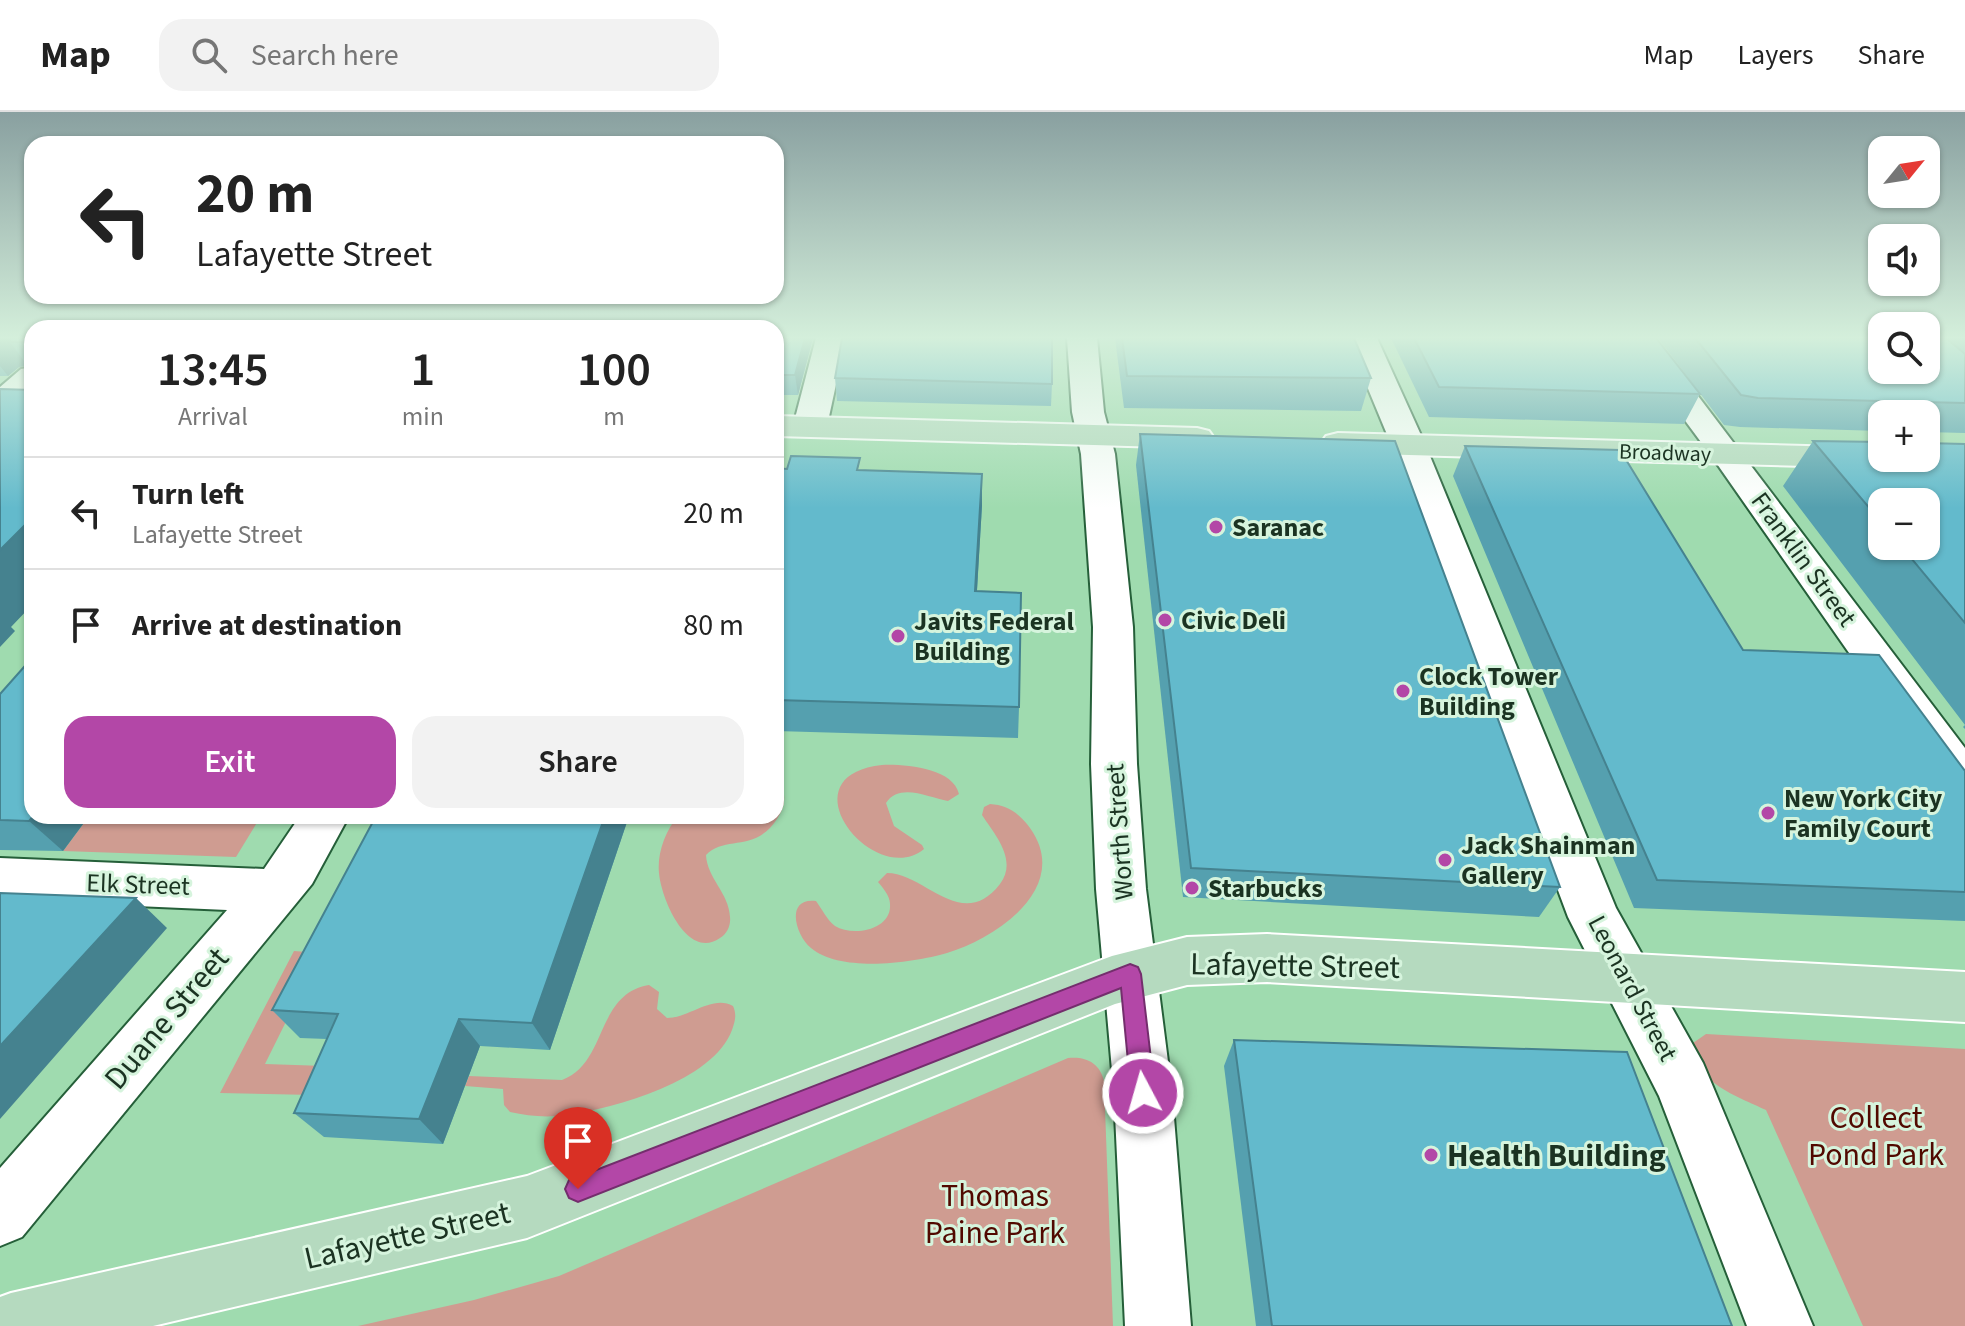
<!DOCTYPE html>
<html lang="en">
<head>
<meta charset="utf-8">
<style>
  body { margin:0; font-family:"Source Sans 3",sans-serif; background:#f2f2f2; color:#222; height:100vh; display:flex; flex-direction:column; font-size:30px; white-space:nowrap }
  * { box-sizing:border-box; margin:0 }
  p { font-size:26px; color:#767676 }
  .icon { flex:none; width:44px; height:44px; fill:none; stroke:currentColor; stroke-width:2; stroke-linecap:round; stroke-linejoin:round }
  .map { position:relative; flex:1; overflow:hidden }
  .drawer { position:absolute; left:24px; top:208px; width:760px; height:504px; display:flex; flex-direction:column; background:#fff; border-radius:24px; box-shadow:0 2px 6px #0004 }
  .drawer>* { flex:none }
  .banner { position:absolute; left:24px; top:24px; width:760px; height:168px; border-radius:24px; box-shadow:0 2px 6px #0004; background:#fff; color:#222; overflow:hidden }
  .needle { width:52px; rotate:60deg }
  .buttons { position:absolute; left:1868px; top:24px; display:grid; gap:16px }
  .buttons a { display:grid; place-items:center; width:72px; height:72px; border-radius:16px; background:#fff; box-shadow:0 2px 6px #0004; font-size:40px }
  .pin { position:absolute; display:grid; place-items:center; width:68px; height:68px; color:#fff; margin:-82px -34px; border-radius:50% 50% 50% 0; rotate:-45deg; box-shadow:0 0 8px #0007 }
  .pin .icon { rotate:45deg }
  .me { position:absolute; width:88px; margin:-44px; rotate:354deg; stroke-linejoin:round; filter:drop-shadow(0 0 6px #0008) }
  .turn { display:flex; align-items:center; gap:28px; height:168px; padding:0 40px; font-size:36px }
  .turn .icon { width:104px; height:104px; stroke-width:2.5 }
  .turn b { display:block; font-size:56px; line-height:68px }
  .eta { display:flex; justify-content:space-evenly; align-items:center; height:136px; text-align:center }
  .eta b { font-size:48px; font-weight:600; line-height:56px }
  .primary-button { display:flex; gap:16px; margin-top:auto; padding:16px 40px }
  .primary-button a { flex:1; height:92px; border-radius:24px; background:#b347a7; color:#fff; font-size:32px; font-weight:600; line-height:92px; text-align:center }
  .primary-button a+a { background:#f2f2f2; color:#222 }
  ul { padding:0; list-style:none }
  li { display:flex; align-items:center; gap:24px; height:112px; padding:0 40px; border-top:2px solid #e0e0e0 }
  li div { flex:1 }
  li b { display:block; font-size:30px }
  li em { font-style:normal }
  header { display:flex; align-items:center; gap:48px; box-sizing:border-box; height:112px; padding:0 40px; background:#fff; border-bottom:2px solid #e0e0e0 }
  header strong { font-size:38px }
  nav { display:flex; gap:44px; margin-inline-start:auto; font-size:28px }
  .search { width:560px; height:72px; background:#f2f2f2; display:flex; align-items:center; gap:20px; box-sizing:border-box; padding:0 28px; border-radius:24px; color:#767676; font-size:30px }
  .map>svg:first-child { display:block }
</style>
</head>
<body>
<header>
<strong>Map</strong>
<div class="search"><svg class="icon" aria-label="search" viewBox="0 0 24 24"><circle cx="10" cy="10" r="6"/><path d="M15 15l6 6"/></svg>Search here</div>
<nav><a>Map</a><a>Layers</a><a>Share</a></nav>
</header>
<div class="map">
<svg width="1965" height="1214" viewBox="0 0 1965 1214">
  <rect width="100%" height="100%" fill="#9fdbaf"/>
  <g fill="#cf9c91">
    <path d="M882,653c23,-1 71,3 77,29l-11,7c-19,-3 -48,-19 -62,2l8,23 28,19 2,4c-49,41 -142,-73 -42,-84z"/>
    <path d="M776,679l8,4c1,9 -2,16 -7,24 -22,34 -52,16 -71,36 1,23 23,38 24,62 1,8 -3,17 -10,21 -33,23 -59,-40 -61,-65 -2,-19 6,-42 19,-57h98z"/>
    <path d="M990,692c18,1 30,10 40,24 42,59 -33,110 -83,125 -34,10 -107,20 -136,-5 -16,-13 -26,-51 5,-47 6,8 11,19 19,25 18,11 57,4 55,-22 0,-8 -7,-16 -12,-22l9,-9c38,0 75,60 113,11 18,-24 -5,-49 -18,-69l2,-8z"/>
    <polygon points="89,704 261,704 236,745 63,739"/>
    <polygon points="294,839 320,841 265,952 355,955 314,983 220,981"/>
    <path d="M649,873l10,7 -2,17 10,9c22,0 46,-24 66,-12 4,9 2,15 -1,24 -19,51 -116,78 -166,85 -19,3 -38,1 -56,-3l-6,-7 -1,-16 -38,-3 4,-10 93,4c46,-17 33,-86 87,-95z"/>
    <path d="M1706,922l259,15v277h-102l-97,-216c-29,-14 -74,-28 -73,-67z"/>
    <path d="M1068,946c18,-2 32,5 36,23l9,245h-755l116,-26 85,-24z"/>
  </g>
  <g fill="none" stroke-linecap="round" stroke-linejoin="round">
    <g stroke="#255f39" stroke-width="4">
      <g id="minor">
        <polygon points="816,226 846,226 827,314 822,321 810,324 798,321 793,314"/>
        <polygon points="1067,226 1097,226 1104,300 1115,342 1133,515 1137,652 1146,777 1172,981 1191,1214 1125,1214 1114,981 1096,777 1091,652 1093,515 1081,342 1072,300"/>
        <polygon points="1347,226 1377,226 1425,332 1616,796 1703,951 1813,1214 1747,1214 1659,984 1568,805 1391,332"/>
        <polygon points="1624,226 1654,226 1965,636 1965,689 1949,684 1715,349"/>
        <polygon points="32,255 32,280 11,299 0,302 0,275 21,257"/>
        <polygon points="300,704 349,704 312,772 294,794 22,1125 0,1134 0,1056 227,798 0,788 0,746 264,757"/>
      </g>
    </g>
    <g stroke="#fff" stroke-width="4">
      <g id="major">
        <polygon points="776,304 1197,316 1209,319 1214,326 1209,333 1197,336 776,324"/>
        <polygon points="1338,321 1882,336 1882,346 1899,346 1894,353 1882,356 1338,341 1326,338 1321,331 1326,324"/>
        <polygon points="1267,822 1965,860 1965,910 1267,870 1187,873 1115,892 527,1126 153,1214 0,1214 0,1185 11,1181 527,1064 1112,844 1187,825"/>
      </g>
    </g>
    <use href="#minor" fill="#fff" fill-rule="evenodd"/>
    <use href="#major" fill="#b5dabf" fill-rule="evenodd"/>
  </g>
  <g fill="#55a0af" fill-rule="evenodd">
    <polygon points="0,226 32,226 32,261 27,253 19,255 8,264 0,264"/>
    <polygon points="776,226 813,226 798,283 776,283"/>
    <polygon points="1115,226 1354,226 1371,266 1361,299 1124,296"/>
    <polygon points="1391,226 1656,226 1700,282 1684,312 1429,305"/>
    <polygon points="1658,226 1965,226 1965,321 1926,320 1926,302 1882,302 1882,319 1740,315 1724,313"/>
    <polygon points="835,266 1052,272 1051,294 837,289"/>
    <polygon points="1140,322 1560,775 1539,805 1183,785 1136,353"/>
    <path d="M1813,329l152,3v285l-2,-2 2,-2 -182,-239zM1882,390l44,44h-44z"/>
    <polygon points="1465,334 1743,538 1965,659 1965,809 1634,796 1453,364"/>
    <polygon points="776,356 861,358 982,393 977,479 1019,595 1018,626 776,619"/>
    <polygon points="0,582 32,704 89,704 63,739 0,738"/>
    <polygon points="376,704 629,704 550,938 480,934 443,1032 324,1025 294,1001 327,927 300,926 272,898"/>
    <polygon points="1234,928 1732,1214 1256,1214 1224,954"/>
  </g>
  <g fill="#45828f">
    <polygon points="0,226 12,226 10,230 27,253 19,255 8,264 0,254"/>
    <polygon points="805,226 813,226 798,283 795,263"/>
    <polygon points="982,362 982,393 975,511 975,479"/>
    <polygon points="32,406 32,493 11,515 15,519 0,535 0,438"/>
    <polygon points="33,704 89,704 63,739 29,709"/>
    <polygon points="605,704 629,704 550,938 532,911"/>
    <polygon points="136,786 167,816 0,1007 0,934"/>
    <polygon points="459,907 480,934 443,1032 419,1007"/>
  </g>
  <g fill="#63bacc" stroke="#45828f" stroke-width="2">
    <rect x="10" y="226" width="22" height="4"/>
    <polygon points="776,226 805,226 795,263 776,263"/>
    <polygon points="842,226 1052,226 1052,272 835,266"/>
    <polygon points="1122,226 1354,226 1371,266 1127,264"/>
    <polygon points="1414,226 1656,226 1700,282 1439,275"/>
    <polygon points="1695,226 1882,226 1882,258 1926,258 1926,226 1946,226 1965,242 1965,291 1758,286 1741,283"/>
    <polygon points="0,277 32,278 32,406 0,438"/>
    <polygon points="1140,322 1395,329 1560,775 1191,756"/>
    <polygon points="1813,329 1882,330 1882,346 1926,346 1926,331 1965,332 1965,511 1901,434 1926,434 1926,390 1882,390 1882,411"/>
    <polygon points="1465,334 1620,338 1743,538 1879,543 1965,659 1965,780 1657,768"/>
    <polygon points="791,344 860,346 857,358 982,362 975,479 1021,481 1019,595 776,588 776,356 787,357"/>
    <polygon points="32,546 32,704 33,704 29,709 0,708 0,582"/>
    <polygon points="376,704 605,704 532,911 459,907 419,1007 294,1001 338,902 272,898"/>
    <polygon points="0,781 136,786 0,934"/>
    <polygon points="1234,928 1627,940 1732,1214 1272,1214"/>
  </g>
  <linearGradient id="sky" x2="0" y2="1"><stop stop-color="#89a0a0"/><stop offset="0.57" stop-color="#d4efdb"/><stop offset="1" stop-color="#d4efdb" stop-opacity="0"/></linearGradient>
  <rect width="1965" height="396" fill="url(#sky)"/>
  <polygon fill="#b347a7" stroke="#742e6d" stroke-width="2" points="1130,852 1138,855 1141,862 1155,981 1151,989 1143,993 1135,989 1131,981 1121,876 578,1090 569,1086 565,1077 569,1068 578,1065"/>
  <g fill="#b347a7" stroke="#d6f4dd" stroke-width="3">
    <circle cx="1216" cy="415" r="8"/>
    <circle cx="1165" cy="508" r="8"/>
    <circle cx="898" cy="524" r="8"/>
    <circle cx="1403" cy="579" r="8"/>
    <circle cx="1768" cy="701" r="8"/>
    <circle cx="1445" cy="748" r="8"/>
    <circle cx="1192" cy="776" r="8"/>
    <circle cx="1431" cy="1043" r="8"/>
  </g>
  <g text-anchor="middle" stroke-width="6" stroke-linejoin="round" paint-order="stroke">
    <g font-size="22" fill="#1b3322" stroke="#d6f4dd">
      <text transform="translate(1665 340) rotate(2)" y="8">Broadway</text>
    </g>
    <g font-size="26" font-weight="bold" fill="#1b3322" stroke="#d6f4dd" text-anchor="start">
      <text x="1232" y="424">Saranac</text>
      <text x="1181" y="517">Civic Deli</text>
      <text x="914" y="518">Javits Federal<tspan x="914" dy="30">Building</tspan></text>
      <text x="1419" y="573">Clock Tower<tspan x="1419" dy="30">Building</tspan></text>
      <text x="1784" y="695">New York City<tspan x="1784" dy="30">Family Court</tspan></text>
      <text x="1461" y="742">Jack Shainman<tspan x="1461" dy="30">Gallery</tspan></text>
      <text x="1208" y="785">Starbucks</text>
    </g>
    <g font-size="26" fill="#1b3322" stroke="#d6f4dd">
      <text transform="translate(1804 447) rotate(54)" y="9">Franklin Street</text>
      <text transform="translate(1119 720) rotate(-94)" y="9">Worth Street</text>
      <text transform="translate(138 772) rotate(2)" y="9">Elk Street</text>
      <text transform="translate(1633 876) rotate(62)" y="9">Leonard Street</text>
    </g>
    <g font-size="32" fill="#1b3322" stroke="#d6f4dd">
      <text transform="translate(1295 853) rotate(1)" y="11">Lafayette Street</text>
      <text transform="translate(166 906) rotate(-50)" y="11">Duane Street</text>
      <text transform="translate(407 1123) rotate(-13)" y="11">Lafayette Street</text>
    </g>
    <g font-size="32" fill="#510900" stroke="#d6f4dd">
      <text x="1876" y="1016">Collect<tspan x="1876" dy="37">Pond Park</tspan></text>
      <text x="995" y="1094">Thomas<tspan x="995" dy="37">Paine Park</tspan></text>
    </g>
    <g font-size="32" font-weight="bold" fill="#1b3322" stroke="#d6f4dd" text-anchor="start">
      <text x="1447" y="1054">Health Building</text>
    </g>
  </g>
</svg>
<div class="buttons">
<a><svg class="needle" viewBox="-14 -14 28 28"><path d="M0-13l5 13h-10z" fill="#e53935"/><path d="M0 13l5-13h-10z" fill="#767676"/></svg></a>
<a><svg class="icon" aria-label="sound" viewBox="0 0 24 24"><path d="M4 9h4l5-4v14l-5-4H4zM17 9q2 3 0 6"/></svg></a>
<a><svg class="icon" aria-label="search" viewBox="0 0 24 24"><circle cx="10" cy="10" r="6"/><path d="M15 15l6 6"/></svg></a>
<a>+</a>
<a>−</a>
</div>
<div class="pin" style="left:578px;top:1077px;background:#d93025"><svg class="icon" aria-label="arrive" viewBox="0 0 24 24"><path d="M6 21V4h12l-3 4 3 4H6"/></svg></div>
<svg class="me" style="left:1143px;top:981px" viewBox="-20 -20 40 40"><circle r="17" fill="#b347a7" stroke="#fff" stroke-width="3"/><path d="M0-11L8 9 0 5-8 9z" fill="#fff"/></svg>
<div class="banner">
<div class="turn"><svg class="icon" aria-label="left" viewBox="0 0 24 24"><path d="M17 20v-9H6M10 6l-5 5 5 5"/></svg><div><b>20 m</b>Lafayette Street</div></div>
</div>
<section class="drawer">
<div class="eta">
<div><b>13:45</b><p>Arrival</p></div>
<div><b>1</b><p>min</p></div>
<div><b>100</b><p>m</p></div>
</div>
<ul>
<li><svg class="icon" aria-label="left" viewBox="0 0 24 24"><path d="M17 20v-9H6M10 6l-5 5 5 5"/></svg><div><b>Turn left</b><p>Lafayette Street</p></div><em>20 m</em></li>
<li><svg class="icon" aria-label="arrive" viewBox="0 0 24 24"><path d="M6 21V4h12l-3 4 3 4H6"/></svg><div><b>Arrive at destination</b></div><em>80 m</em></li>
</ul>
<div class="primary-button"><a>Exit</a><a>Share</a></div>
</section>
</div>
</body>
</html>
